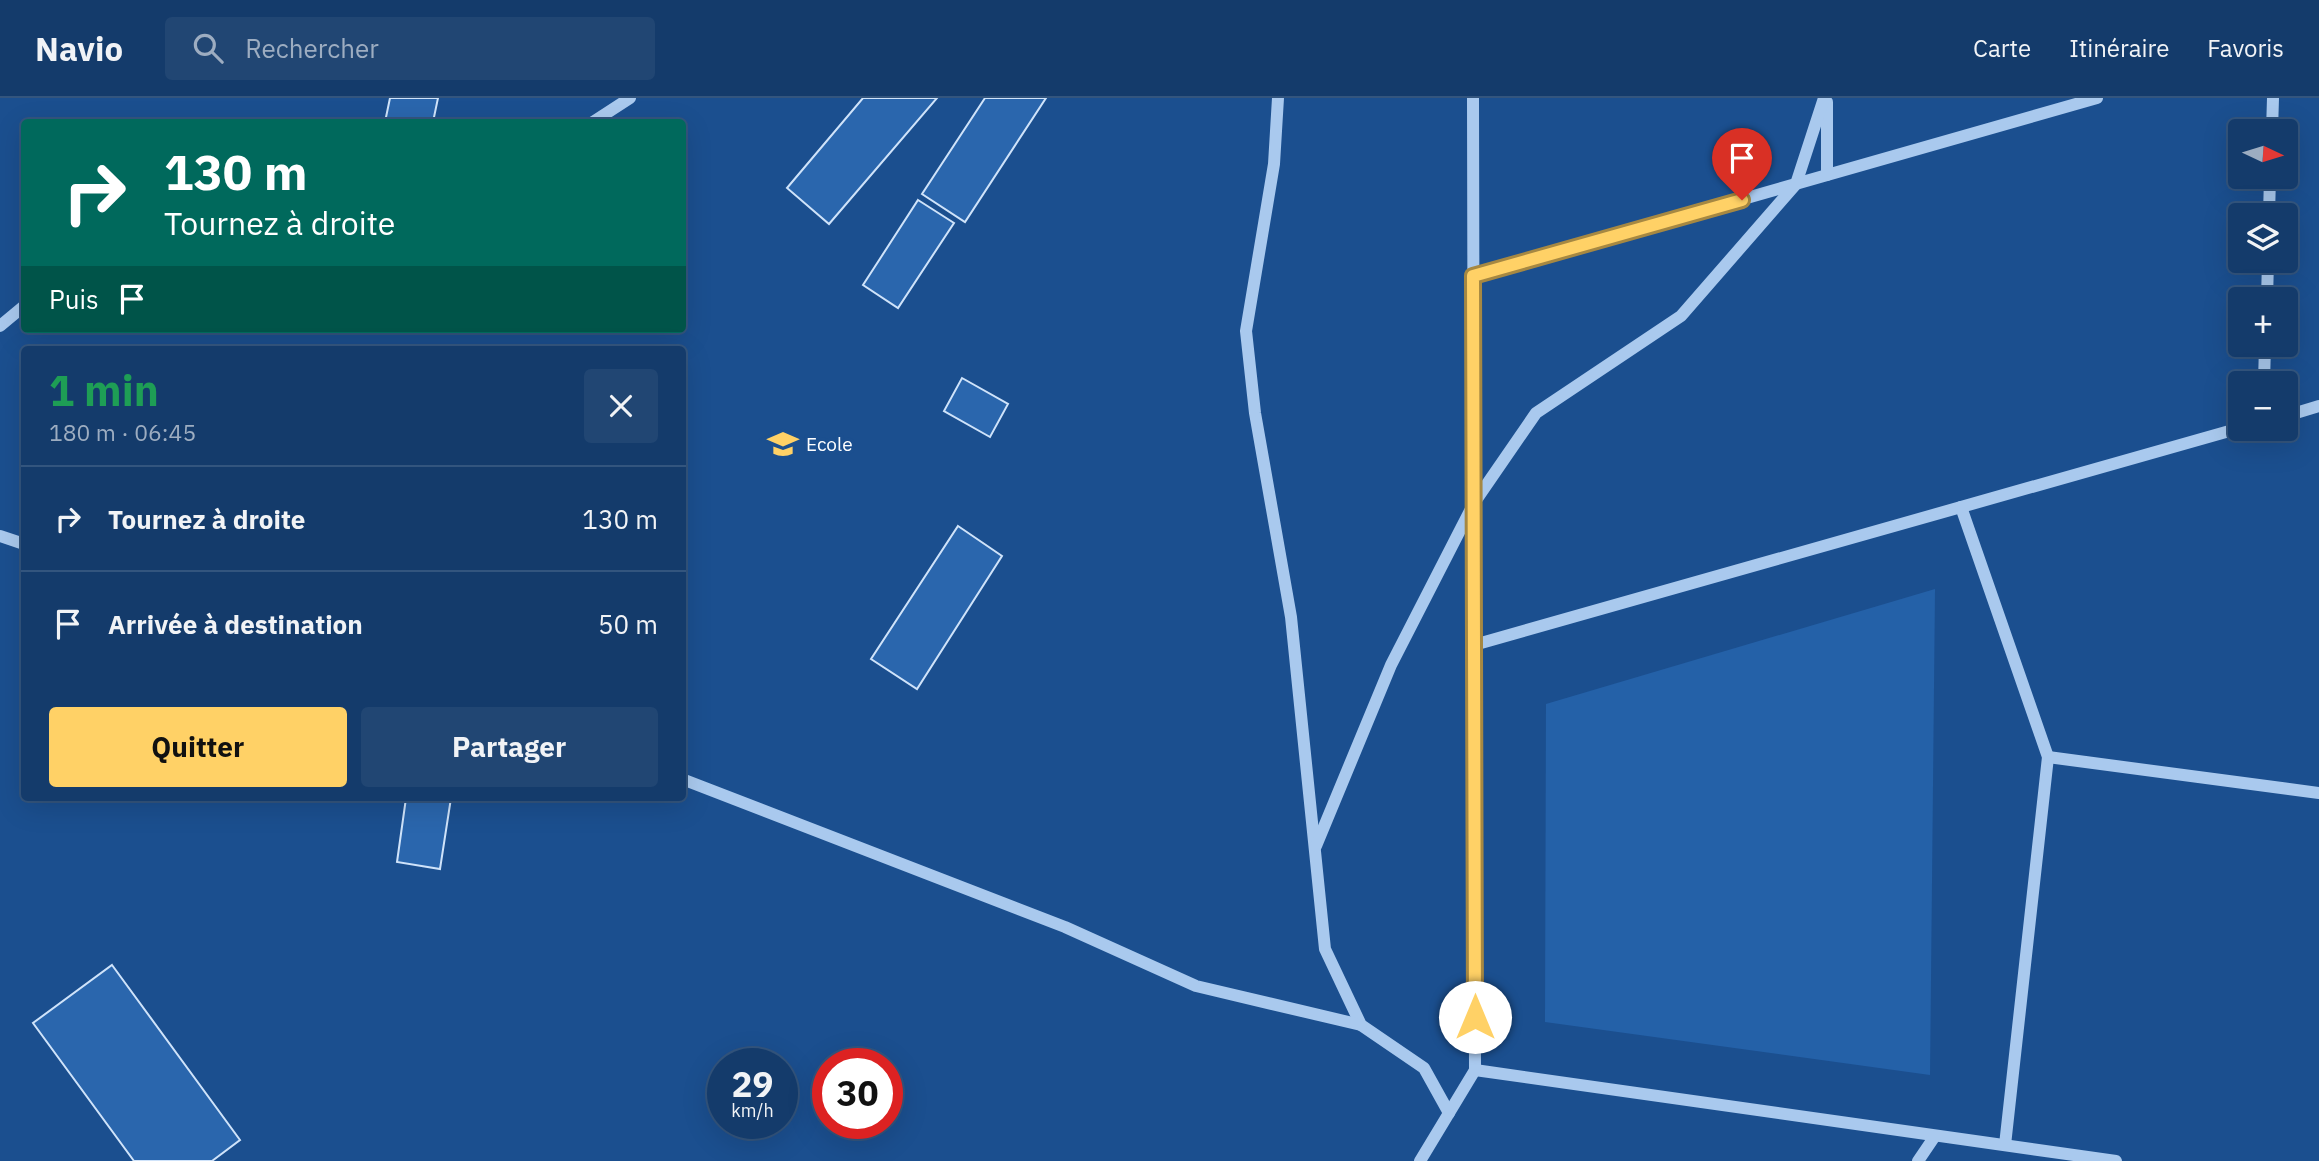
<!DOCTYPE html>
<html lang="fr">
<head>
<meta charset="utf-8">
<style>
  body { margin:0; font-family:"IBM Plex Sans",sans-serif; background:#214673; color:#f1f3f6; height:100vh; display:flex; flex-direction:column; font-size:26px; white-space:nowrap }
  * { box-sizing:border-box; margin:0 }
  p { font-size:23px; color:#9dadc1 }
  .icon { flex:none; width:38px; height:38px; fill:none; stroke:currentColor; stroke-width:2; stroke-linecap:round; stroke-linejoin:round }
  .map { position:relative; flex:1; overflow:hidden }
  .sheet { position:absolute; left:21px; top:248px; width:665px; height:455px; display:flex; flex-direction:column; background:#143b6b; border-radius:7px; box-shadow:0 7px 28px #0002,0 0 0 2px #33557e }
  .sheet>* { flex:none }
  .guide { position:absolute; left:21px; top:21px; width:665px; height:214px; border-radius:7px; box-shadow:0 7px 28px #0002,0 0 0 2px #33557e; background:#00695c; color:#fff; overflow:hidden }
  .needle { width:46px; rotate:94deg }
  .tools { position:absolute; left:2228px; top:21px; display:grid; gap:14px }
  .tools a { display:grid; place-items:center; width:70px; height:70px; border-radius:7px; background:#143b6b; box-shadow:0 7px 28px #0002,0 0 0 2px #33557e; font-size:35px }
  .speed { position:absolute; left:707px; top:950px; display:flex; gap:14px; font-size:35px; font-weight:700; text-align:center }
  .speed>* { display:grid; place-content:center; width:91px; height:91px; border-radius:50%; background:#143b6b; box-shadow:0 7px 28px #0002,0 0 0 2px #33557e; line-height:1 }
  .speed small { font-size:18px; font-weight:400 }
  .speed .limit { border:10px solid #d22; background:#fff; color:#111 }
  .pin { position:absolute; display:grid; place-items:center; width:60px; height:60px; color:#fff; margin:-72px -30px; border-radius:50% 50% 50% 0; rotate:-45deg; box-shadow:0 0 7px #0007 }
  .pin .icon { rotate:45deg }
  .me { position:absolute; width:77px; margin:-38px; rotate:0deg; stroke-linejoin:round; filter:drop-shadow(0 0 5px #0008) }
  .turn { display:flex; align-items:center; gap:24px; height:147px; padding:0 28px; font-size:32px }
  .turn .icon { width:91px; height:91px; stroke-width:2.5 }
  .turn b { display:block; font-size:49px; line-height:60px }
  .then { display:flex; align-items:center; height:66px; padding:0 28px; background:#0003; gap:14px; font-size:26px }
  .round { display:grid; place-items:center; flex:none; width:74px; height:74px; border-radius:7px; background:#214673 }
  .overview { display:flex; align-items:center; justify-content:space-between; height:119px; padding:0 28px }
  h1 { font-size:42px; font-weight:700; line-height:52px; color:#1e9e55 }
  .button { display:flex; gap:14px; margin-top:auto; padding:14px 28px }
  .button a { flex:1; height:80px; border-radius:7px; background:#ffd166; color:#111; font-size:28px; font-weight:700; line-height:80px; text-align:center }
  .button a+a { background:#214673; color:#f1f3f6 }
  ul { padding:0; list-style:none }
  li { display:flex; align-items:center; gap:21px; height:105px; padding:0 28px; border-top:2px solid #33557e }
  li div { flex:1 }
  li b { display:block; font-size:26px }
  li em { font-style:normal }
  header { display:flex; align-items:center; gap:42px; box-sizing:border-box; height:98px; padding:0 35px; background:#143b6b; border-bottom:2px solid #33557e }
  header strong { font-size:33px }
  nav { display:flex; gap:38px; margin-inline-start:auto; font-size:24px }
  .search { width:490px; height:63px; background:#214673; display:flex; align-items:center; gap:18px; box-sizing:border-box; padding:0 24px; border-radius:7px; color:#9dadc1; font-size:26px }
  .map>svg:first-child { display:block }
</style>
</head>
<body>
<header>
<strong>Navio</strong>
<div class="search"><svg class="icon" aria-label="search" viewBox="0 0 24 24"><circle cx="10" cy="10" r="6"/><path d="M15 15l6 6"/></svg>Rechercher</div>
<nav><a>Carte</a><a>Itinéraire</a><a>Favoris</a></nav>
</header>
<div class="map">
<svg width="2319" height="1063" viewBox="0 0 2319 1063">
  <rect width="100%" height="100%" fill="#1b4f8f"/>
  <polygon fill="#2461a8" points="1935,491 1930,977 1545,924 1546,606"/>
  <g fill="#2a66ad" stroke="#cfe3fa" stroke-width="2">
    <polygon points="390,0 438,0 433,24 385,24"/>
    <polygon points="863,0 937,0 829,126 787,90"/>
    <polygon points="985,0 1046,0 965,124 922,96"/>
    <polygon points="918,102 954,125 898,210 863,187"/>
    <polygon points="962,280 1008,306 990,339 944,313"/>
    <polygon points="958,428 1002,458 917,591 871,561"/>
    <polygon points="406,700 451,700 440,771 397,764"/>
    <polygon points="112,867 240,1042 212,1063 134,1063 33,925"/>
  </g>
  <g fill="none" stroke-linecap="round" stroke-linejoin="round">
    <g stroke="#a9c9ee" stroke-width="12">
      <polyline points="1278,0 1274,66 1246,233 1255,315 1291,519 1325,851 1361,927 1424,970 1449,1015"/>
      <polyline points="1827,4 1827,77"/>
      <polyline points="593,24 630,0"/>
      <polyline points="2272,33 2273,0"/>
      <polyline points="2269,117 2270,79"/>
      <polyline points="1473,178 2097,0"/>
      <polyline points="2267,201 2268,163"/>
      <polyline points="0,228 24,208"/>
      <polyline points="2264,285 2265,247"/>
      <polyline points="2286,318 2319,308"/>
      <polyline points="1961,409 2048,659 2005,1047"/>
      <polyline points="0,438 24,446"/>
      <polyline points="1474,547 2240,330"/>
      <polyline points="2048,659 2319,695"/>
      <polyline points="682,681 1065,829 1196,888 1361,927"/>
      <polyline points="1316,748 1391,567 1474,405 1536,315 1681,218 1796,86 1824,0"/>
      <polyline points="1475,972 2116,1063"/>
      <polyline points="1420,1063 1475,972 1473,0"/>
      <polyline points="1918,1063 1935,1038"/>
    </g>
  </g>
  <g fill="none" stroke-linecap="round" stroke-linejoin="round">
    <g stroke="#a68842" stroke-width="18">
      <polyline id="route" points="1475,919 1473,178 1742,102"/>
    </g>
    <use href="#route" stroke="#ffd166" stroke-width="12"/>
  </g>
  <defs>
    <g id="school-bare" transform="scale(2.415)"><path d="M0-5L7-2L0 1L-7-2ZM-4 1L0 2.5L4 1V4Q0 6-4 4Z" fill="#ffd166" stroke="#1b4f8f" stroke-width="2.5" paint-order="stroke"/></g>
  </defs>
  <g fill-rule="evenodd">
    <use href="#school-bare" x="783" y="346"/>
  </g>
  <g text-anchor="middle" stroke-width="7" stroke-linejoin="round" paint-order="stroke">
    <g font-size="19" fill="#fff" stroke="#1b4f8f" text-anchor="start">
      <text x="806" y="353">Ecole</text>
    </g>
  </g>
</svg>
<div class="tools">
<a><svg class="needle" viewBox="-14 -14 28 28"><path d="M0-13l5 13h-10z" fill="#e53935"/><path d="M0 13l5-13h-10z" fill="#9dadc1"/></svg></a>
<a><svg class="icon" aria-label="layers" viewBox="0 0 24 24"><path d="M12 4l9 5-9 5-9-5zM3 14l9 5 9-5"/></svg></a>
<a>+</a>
<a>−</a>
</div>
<div class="speed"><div>29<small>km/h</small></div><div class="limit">30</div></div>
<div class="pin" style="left:1742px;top:102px;background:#d93025"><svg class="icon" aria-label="arrive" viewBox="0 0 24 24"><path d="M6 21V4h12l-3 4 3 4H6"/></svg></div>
<svg class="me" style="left:1475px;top:919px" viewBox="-20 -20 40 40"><circle r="19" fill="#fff"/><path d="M0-13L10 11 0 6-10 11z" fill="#ffd166"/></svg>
<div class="guide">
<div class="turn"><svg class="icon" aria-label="right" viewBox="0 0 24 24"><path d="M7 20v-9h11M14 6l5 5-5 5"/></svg><div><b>130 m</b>Tournez à droite</div></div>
<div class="then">Puis<svg class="icon" aria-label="arrive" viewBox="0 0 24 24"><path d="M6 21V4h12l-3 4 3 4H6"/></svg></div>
</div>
<section class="sheet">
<div class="overview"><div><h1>1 min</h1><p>180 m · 06:45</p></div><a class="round"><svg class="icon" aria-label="close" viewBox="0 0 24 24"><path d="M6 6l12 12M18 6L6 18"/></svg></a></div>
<ul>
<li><svg class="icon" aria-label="right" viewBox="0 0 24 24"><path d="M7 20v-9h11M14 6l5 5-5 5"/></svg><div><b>Tournez à droite</b></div><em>130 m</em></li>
<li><svg class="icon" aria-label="arrive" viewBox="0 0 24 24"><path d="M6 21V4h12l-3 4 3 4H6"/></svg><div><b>Arrivée à destination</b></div><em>50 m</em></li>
</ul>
<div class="button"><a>Quitter</a><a>Partager</a></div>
</section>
</div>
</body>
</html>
